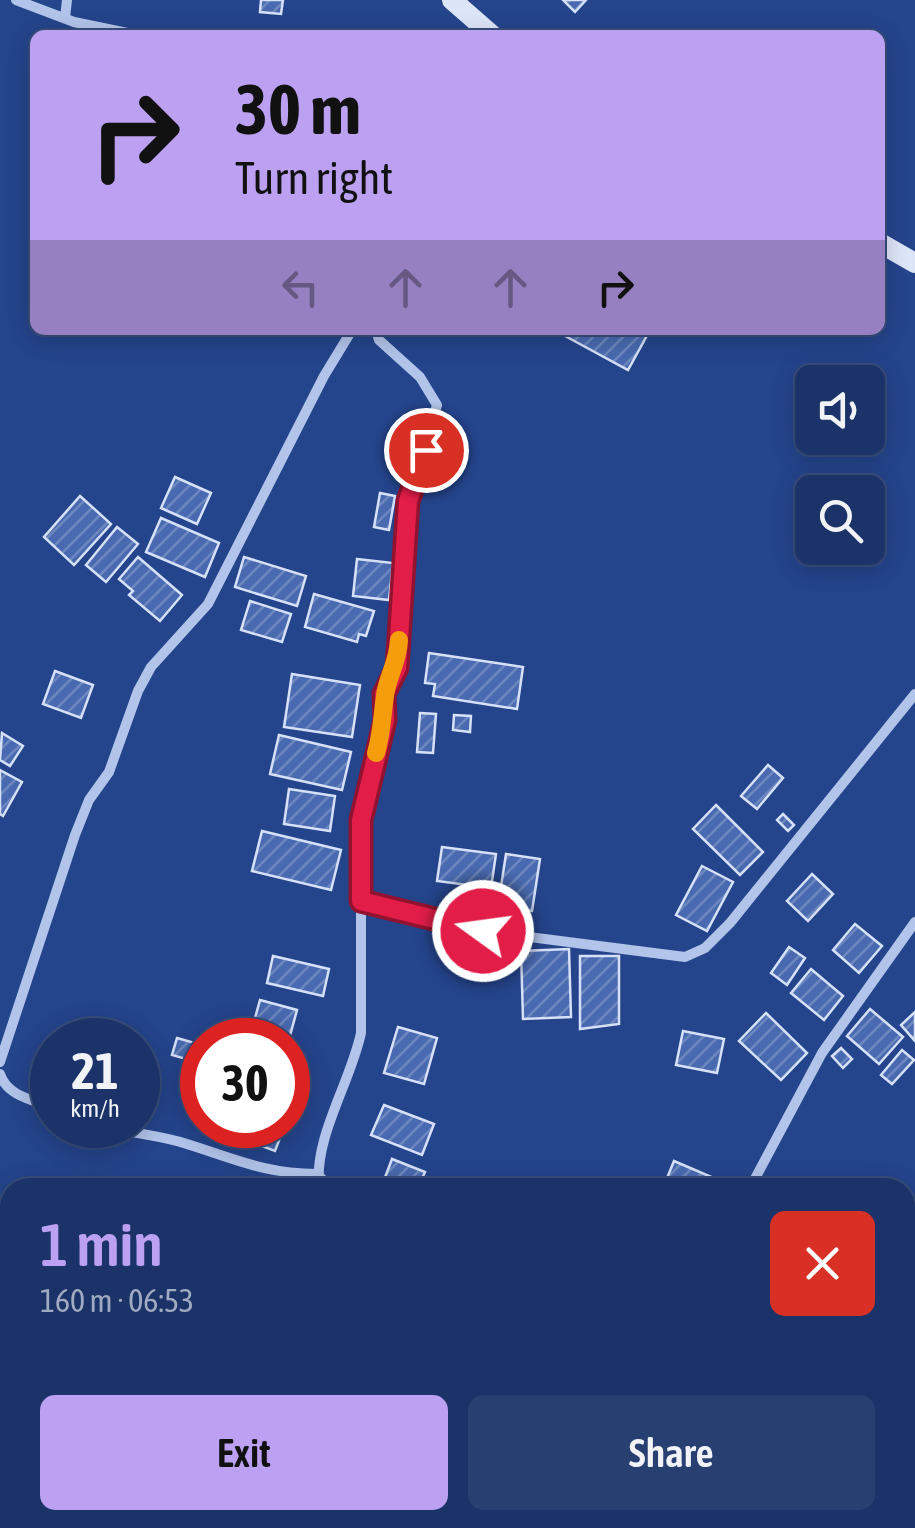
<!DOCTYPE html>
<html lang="en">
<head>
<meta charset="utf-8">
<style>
  body { margin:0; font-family:"Asap Condensed",sans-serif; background:#283f71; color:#f1f3f6; height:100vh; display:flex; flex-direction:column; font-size:38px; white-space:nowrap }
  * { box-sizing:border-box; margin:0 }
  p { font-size:32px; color:#a0aac0 }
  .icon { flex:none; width:55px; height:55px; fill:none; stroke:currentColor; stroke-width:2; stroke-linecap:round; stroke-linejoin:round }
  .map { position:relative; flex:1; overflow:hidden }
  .details { position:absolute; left:0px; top:1178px; width:915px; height:352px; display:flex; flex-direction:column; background:#1b3368; border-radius:30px 30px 0 0; box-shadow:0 5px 25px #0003,0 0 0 2px #394e7c }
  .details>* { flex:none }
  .guide { position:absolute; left:30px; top:30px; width:855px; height:305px; border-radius:15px; box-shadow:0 5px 25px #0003,0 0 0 2px #394e7c; background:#bca0f2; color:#111; overflow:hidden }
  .fabs { position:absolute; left:795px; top:365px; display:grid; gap:20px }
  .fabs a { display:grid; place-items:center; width:90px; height:90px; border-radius:15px; background:#1b3368; box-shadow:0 5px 25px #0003,0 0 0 2px #394e7c; font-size:50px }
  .speed { position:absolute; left:30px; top:1018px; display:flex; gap:20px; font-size:50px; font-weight:700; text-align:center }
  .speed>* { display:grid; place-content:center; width:130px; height:130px; border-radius:50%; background:#1b3368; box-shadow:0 5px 25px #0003,0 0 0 2px #394e7c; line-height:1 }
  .speed small { font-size:25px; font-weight:400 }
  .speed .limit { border:15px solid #d22; background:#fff; color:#111 }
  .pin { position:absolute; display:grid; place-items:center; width:85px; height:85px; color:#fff; margin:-42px; border:5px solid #fff; border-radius:50%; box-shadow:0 2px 10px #0007 }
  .me { position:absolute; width:110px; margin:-55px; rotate:284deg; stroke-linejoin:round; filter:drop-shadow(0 0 8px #0008) }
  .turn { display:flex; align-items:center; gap:35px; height:210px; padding:0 40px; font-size:45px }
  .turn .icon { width:130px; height:130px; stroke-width:2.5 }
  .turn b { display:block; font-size:70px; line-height:85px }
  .lanes { display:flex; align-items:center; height:95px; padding:0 40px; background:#0003; justify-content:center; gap:50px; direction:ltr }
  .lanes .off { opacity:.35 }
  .round { display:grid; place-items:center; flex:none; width:105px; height:105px; border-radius:15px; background:#283f71 }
  .head { display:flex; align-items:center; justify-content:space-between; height:170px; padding:0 40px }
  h1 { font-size:60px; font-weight:600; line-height:75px; color:#bca0f2 }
  .cta { display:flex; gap:20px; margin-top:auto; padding:20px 40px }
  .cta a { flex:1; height:115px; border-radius:15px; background:#bca0f2; color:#111; font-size:40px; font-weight:600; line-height:115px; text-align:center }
  .cta a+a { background:#283f71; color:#f1f3f6 }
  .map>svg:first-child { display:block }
</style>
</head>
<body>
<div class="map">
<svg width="915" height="1528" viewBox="0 0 915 1528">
  <defs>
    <pattern id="building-hatch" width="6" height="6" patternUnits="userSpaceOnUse" patternTransform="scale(2.5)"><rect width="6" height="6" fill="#496ab0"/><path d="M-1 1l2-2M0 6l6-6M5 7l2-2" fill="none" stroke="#6d88c0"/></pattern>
  </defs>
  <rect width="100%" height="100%" fill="#24448b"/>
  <g fill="url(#building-hatch)" stroke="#d6e1f8" stroke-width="2.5">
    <polygon points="261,0 283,0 281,14 260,12"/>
    <polygon points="563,0 586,0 575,12"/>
    <polygon points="554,330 650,330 628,370"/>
    <polygon points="175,477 211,493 197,524 161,508"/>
    <polygon points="380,493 395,496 389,530 374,527"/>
    <polygon points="80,496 111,524 74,565 44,537"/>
    <polygon points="161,518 219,543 205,577 146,552"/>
    <polygon points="117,527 138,544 106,582 86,565"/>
    <polygon points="138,557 182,595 160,621 129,595 133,591 119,579"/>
    <polygon points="244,557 306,576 297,606 235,587"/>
    <polygon points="357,559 393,563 389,600 353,596"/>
    <polygon points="314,594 374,611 366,636 359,634 357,642 305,627"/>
    <polygon points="250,601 291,614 282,642 241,630"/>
    <polygon points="429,653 523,667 517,709 433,696 435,684 425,683"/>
    <polygon points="55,671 93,685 81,718 43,704"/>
    <polygon points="292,674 360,685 352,737 284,727"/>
    <polygon points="420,713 436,714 433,753 417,752"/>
    <polygon points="454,715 471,716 470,732 453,730"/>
    <polygon points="2,733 23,746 10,766 0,760"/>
    <polygon points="279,735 351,752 342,790 270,774"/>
    <polygon points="768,765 783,778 757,809 741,796"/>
    <polygon points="0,770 22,782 3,816 0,814"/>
    <polygon points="289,789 335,796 330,831 284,824"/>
    <polygon points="716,805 763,852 740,875 693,829"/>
    <polygon points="783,814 794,825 788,831 777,820"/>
    <polygon points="262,831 341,850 331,890 252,871"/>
    <polygon points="442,847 496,854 491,888 437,881"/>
    <polygon points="506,854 540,859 532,911 498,906"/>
    <polygon points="702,866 733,882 707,931 676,915"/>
    <polygon points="812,874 833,894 808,921 787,901"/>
    <polygon points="855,924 882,946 859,973 833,950"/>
    <polygon points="789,947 805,958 787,985 771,973"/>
    <polygon points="569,949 571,1017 523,1019 521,951"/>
    <polygon points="273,956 329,969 323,996 267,983"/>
    <polygon points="580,956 619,956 619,1024 580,1029"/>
    <polygon points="811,969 843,996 824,1020 791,993"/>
    <polygon points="260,1000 297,1010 288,1043 249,1040"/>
    <polygon points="870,1009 903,1037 879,1064 847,1036"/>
    <polygon points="915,1012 915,1041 901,1025"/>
    <polygon points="766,1013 807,1053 781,1080 739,1041"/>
    <polygon points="398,1027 437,1038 424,1084 384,1073"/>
    <polygon points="683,1031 724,1039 717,1073 676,1065"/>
    <polygon points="177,1038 202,1045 196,1062 172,1055"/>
    <polygon points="841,1048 852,1059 843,1068 832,1056"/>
    <polygon points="902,1050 914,1060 892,1084 881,1075"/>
    <polygon points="202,1093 202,1124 192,1120"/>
    <polygon points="384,1105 434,1124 422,1155 371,1135"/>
    <polygon points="206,1125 285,1125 275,1151"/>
    <polygon points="392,1159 425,1172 418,1188 381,1188"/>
    <polygon points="674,1161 716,1179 713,1188 663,1188"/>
    <polygon points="0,1371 10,1377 10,1423 6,1430 0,1426"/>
    <polygon points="442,1520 457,1520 479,1528 439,1528"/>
  </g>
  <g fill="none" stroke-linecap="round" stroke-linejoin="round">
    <g stroke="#b2c4ea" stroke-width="10">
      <polyline points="16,0 74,22 137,35"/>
      <polyline points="65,18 67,0"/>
      <polyline points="361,901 483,931 685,957 705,948 730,923 915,694"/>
      <polyline points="0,1062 75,835 89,800 109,772 138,691 151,667 208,604 324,376 352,330"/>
      <path d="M0,1074c7,22 33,26 52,33"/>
      <path d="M103,1125c28,9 57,10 84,19 48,15 79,30 130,30l14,14"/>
      <path d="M319,1188c-5,-52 31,-104 42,-155v-213l24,-100v-26l12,-26 11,-167 29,-96 -17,-28 -41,-37 -3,-10"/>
      <polyline points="750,1188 822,1053 915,922"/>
      <polyline points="812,1528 820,1520"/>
    </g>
    <g stroke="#dde5f8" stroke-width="20">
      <polyline points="452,0 492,35"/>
      <polyline points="880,243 915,263"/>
    </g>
  </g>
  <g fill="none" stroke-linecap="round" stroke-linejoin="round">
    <g stroke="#92132f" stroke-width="25">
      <polyline id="route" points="426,450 408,501 397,668 384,694 385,720 361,820 361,901 483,931"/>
    </g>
    <use href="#route" stroke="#e11d48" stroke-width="18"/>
    <path stroke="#f59e0b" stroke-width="18" d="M376,753c6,-20 6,-37 9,-57 2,-19 13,-33 14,-56"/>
  </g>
</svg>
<div class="fabs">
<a><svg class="icon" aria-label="sound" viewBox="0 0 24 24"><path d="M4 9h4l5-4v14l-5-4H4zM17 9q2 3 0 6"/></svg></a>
<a><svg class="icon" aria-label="search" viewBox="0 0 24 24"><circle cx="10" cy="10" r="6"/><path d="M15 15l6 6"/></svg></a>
</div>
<div class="speed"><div>21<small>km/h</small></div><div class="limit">30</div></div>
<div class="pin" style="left:426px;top:450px;background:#d93025"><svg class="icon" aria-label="arrive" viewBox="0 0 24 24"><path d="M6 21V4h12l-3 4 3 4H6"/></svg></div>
<svg class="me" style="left:483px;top:931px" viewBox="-20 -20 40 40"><circle r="17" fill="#e11d48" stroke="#fff" stroke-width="3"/><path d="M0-11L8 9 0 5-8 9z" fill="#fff"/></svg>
<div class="guide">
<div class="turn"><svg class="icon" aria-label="right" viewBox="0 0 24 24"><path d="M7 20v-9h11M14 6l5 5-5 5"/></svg><div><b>30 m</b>Turn right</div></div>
<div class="lanes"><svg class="icon off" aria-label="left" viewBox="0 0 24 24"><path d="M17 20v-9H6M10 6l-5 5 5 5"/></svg><svg class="icon off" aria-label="ahead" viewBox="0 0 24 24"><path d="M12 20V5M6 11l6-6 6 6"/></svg><svg class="icon off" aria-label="ahead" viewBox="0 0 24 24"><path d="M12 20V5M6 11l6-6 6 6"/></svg><svg class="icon" aria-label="right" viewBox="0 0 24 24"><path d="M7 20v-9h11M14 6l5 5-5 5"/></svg></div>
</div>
<section class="details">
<div class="head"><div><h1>1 min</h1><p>160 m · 06:53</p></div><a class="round" style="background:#d93025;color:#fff"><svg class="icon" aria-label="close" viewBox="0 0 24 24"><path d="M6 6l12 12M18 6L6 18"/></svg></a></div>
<div class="cta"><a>Exit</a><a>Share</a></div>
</section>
</div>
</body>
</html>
